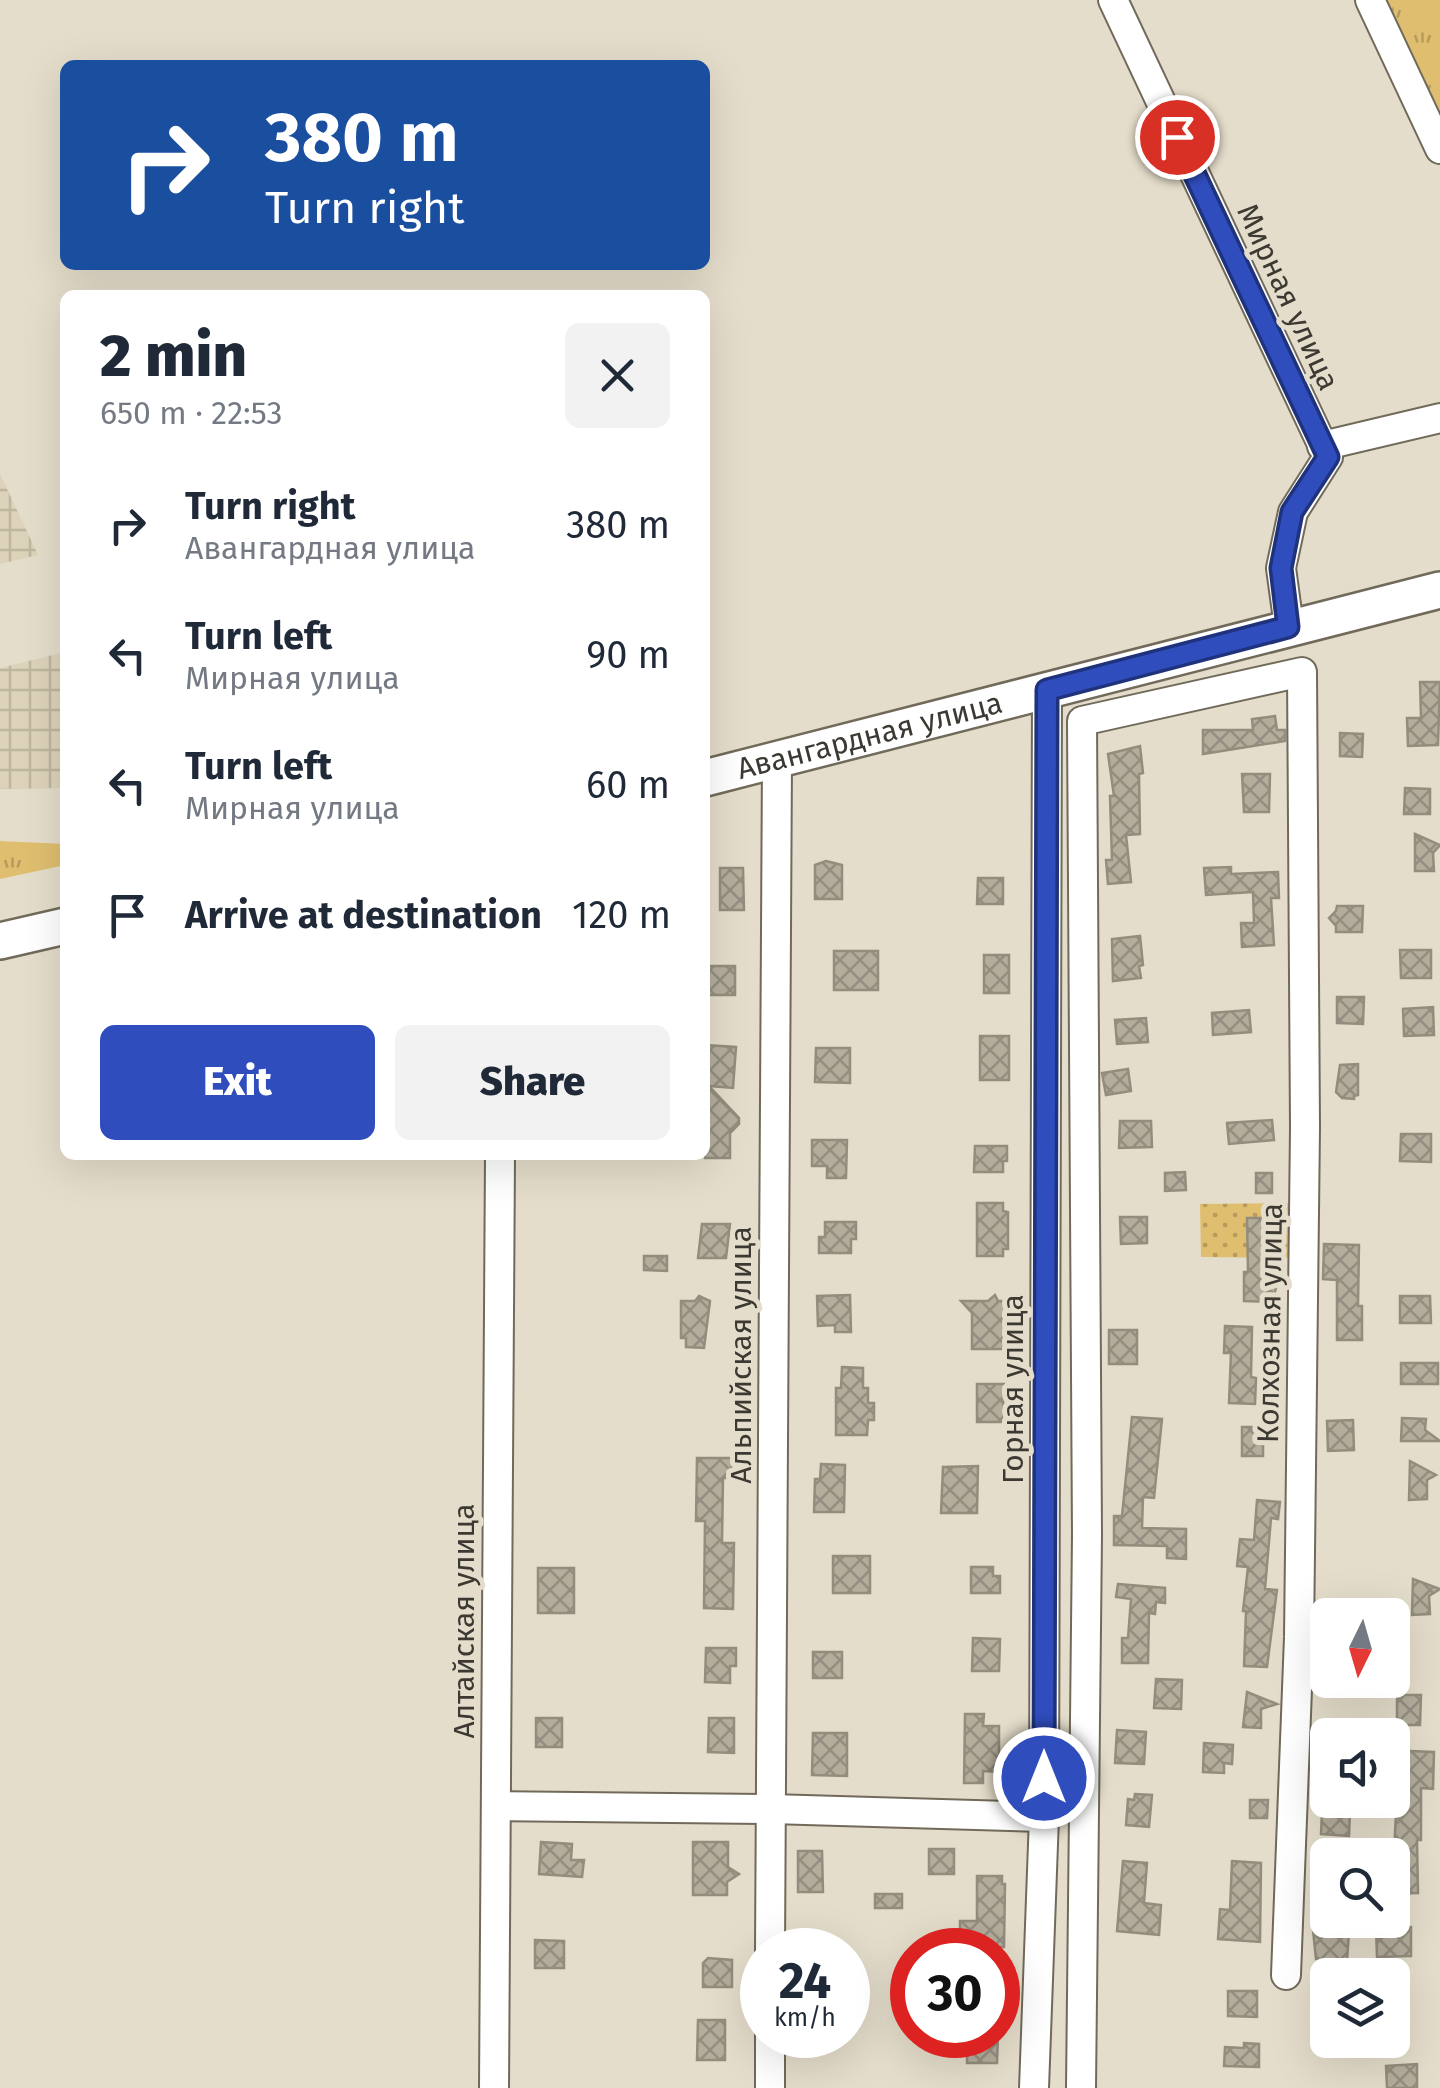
<!DOCTYPE html>
<html lang="en">
<head>
<meta charset="utf-8">
<style>
  body { margin:0; font-family:"Fira Sans",sans-serif; background:#f2f2f3; color:#1f2937; height:100vh; display:flex; flex-direction:column; font-size:38px; white-space:nowrap }
  * { box-sizing:border-box; margin:0 }
  p { font-size:32px; color:#747a83 }
  .icon { flex:none; width:55px; height:55px; fill:none; stroke:currentColor; stroke-width:2; stroke-linecap:round; stroke-linejoin:round }
  .map { position:relative; flex:1; overflow:hidden }
  .sheet { position:absolute; left:60px; top:290px; width:650px; height:870px; display:flex; flex-direction:column; background:#fff; border-radius:15px; box-shadow:0 10px 40px #0002 }
  .sheet>* { flex:none }
  .guide { position:absolute; left:60px; top:60px; width:650px; height:210px; border-radius:15px; box-shadow:0 10px 40px #0002; background:#1a4fa0; color:#fff; overflow:hidden }
  .needle { width:65px; rotate:185deg }
  .buttons { position:absolute; left:1310px; top:1598px; display:grid; gap:20px }
  .buttons a { display:grid; place-items:center; width:100px; height:100px; border-radius:15px; background:#fff; box-shadow:0 10px 40px #0002; font-size:50px }
  .speed { position:absolute; left:740px; top:1928px; display:flex; gap:20px; font-size:50px; font-weight:700; text-align:center }
  .speed>* { display:grid; place-content:center; width:130px; height:130px; border-radius:50%; background:#fff; box-shadow:0 10px 40px #0002; line-height:1 }
  .speed small { font-size:25px; font-weight:400 }
  .speed .limit { border:15px solid #d22; background:#fff; color:#111 }
  .pin { position:absolute; display:grid; place-items:center; width:85px; height:85px; color:#fff; margin:-42px; border:5px solid #fff; border-radius:50%; box-shadow:0 2px 10px #0007 }
  .me { position:absolute; width:110px; margin:-55px; rotate:0deg; stroke-linejoin:round; filter:drop-shadow(0 0 8px #0008) }
  .turn { display:flex; align-items:center; gap:35px; height:210px; padding:0 40px; font-size:45px }
  .turn .icon { width:130px; height:130px; stroke-width:2.5 }
  .turn b { display:block; font-size:70px; line-height:85px }
  .round { display:grid; place-items:center; flex:none; width:105px; height:105px; border-radius:15px; background:#f2f2f3 }
  .summary { display:flex; align-items:center; justify-content:space-between; height:170px; padding:0 40px }
  h1 { font-size:60px; font-weight:800; line-height:75px }
  .action { display:flex; gap:20px; margin-top:auto; padding:20px 40px }
  .action a { flex:1; height:115px; border-radius:15px; background:#304dbe; color:#fff; font-size:40px; font-weight:800; line-height:115px; text-align:center }
  .action a+a { background:#f2f2f3; color:#1f2937 }
  ul { padding:0; list-style:none }
  li { display:flex; align-items:center; gap:30px; height:130px; padding:0 40px }
  li div { flex:1 }
  li b { display:block; font-size:38px }
  li em { font-style:normal }
  .map>svg:first-child { display:block }
</style>
</head>
<body>
<div class="map">
<svg width="1440" height="2088" viewBox="0 0 1440 2088">
  <defs>
    <pattern id="industrial-grid" width="8" height="8" patternUnits="userSpaceOnUse" patternTransform="scale(2.5)"><rect width="8" height="8" fill="#ddd3ba"/><path d="M0 4h8M4 0v8" fill="none" stroke="#bfb6a0"/></pattern>
    <pattern id="grass-tufts" width="24" height="20" patternUnits="userSpaceOnUse" patternTransform="scale(2.5)"><rect width="24" height="20" fill="#dfbe6f"/><path d="M3 7l-1-3M5 7V3M7 7l1-3M15 17l-1-3M17 17v-4M19 17l1-3" fill="none" stroke="#b69b5c"/></pattern>
    <pattern id="park-dots" width="8" height="8" patternUnits="userSpaceOnUse" patternTransform="scale(2.5)"><rect width="8" height="8" fill="#dfbe6f"/><path d="M2 2h.1M6 6h.1" fill="none" stroke="#b69b5c" stroke-width="1.8" stroke-linecap="round"/></pattern>
    <pattern id="building-cross-hatch" width="8" height="8" patternUnits="userSpaceOnUse" patternTransform="scale(2.5)"><rect width="8" height="8" fill="#b5ad9c"/><path d="M0 0l8 8M0 8l8-8" fill="none" stroke="#948e80"/></pattern>
  </defs>
  <rect width="100%" height="100%" fill="#e5ddcb"/>
  <g fill="url(#industrial-grid)">
    <polygon points="0,474 38,555 0,564"/>
    <polygon points="65,652 65,788 0,789 0,668"/>
  </g>
  <g fill="url(#grass-tufts)">
    <polygon points="1387,0 1440,0 1440,112"/>
    <polygon points="0,841 65,844 65,865 0,879"/>
  </g>
  <polygon fill="url(#park-dots)" points="1293,1203 1293,1258 1201,1257 1200,1204"/>
  <g fill="url(#building-cross-hatch)" stroke="#948d7d" stroke-width="2.5">
    <polygon points="1420,682 1440,682 1438,745 1408,746 1407,718 1421,718"/>
    <polygon points="1275,716 1277,730 1285,730 1285,741 1203,754 1203,730 1253,730 1252,719"/>
    <polygon points="1340,733 1363,734 1362,757 1340,756"/>
    <polygon points="1140,746 1143,773 1139,774 1140,834 1126,835 1131,882 1108,884 1106,860 1112,860 1110,796 1114,796 1108,754"/>
    <polygon points="1242,774 1270,774 1269,812 1244,812"/>
    <polygon points="1405,788 1430,789 1430,814 1404,814"/>
    <polygon points="1415,834 1440,845 1433,853 1434,871 1415,871"/>
    <polygon points="826,861 842,865 842,899 815,899 815,865"/>
    <polygon points="1231,867 1231,874 1278,872 1279,898 1271,898 1274,945 1242,947 1241,923 1254,923 1253,892 1206,895 1204,868"/>
    <polygon points="720,868 743,868 744,910 720,910"/>
    <polygon points="978,878 1003,878 1003,904 977,904"/>
    <polygon points="1337,906 1363,906 1362,932 1336,932 1336,926 1329,918 1336,911"/>
    <polygon points="1140,936 1143,965 1139,966 1141,978 1113,981 1112,939"/>
    <polygon points="1400,950 1431,950 1431,978 1401,978"/>
    <rect x="834" y="951" width="44" height="39"/>
    <rect x="984" y="955" width="25" height="38"/>
    <rect x="705" y="966" width="30" height="29"/>
    <polygon points="1337,997 1364,997 1363,1024 1337,1023"/>
    <polygon points="1433,1007 1434,1035 1404,1036 1403,1009"/>
    <polygon points="1249,1010 1251,1032 1213,1035 1212,1013"/>
    <polygon points="1146,1018 1148,1042 1117,1044 1115,1020"/>
    <rect x="980" y="1036" width="29" height="44"/>
    <polygon points="705,1045 736,1047 733,1088 709,1086 739,1118 739,1124 730,1133 730,1158 705,1158"/>
    <polygon points="816,1048 850,1048 850,1083 815,1082"/>
    <polygon points="1358,1064 1358,1095 1354,1096 1354,1099 1342,1098 1336,1092 1340,1065"/>
    <polygon points="1128,1069 1131,1091 1106,1095 1102,1073"/>
    <polygon points="1272,1120 1274,1140 1229,1144 1227,1123"/>
    <polygon points="1120,1121 1151,1121 1152,1147 1119,1148"/>
    <polygon points="1401,1134 1431,1134 1431,1162 1400,1161"/>
    <polygon points="812,1140 847,1140 846,1178 827,1178 827,1166 812,1166"/>
    <polygon points="975,1146 1007,1146 1007,1161 1003,1161 1003,1172 974,1172"/>
    <polygon points="1185,1172 1186,1190 1165,1191 1165,1173"/>
    <rect x="1256" y="1173" width="16" height="20"/>
    <polygon points="977,1203 1003,1203 1003,1211 1008,1212 1008,1249 1003,1249 1003,1256 977,1256"/>
    <polygon points="1120,1217 1147,1217 1147,1243 1121,1244"/>
    <polygon points="1247,1218 1269,1218 1268,1269 1278,1277 1273,1302 1244,1301 1244,1272 1248,1272"/>
    <polygon points="825,1222 856,1222 856,1239 851,1239 851,1253 819,1253 819,1237 825,1237"/>
    <polygon points="702,1224 730,1224 726,1258 698,1258"/>
    <polygon points="1324,1244 1359,1245 1358,1306 1362,1306 1362,1340 1337,1340 1337,1280 1323,1279"/>
    <polygon points="644,1256 667,1256 667,1271 644,1270"/>
    <polygon points="850,1295 851,1332 835,1332 835,1325 818,1326 817,1296"/>
    <polygon points="995,1295 998,1301 1006,1301 1006,1349 972,1349 972,1313 961,1301 988,1301"/>
    <polygon points="699,1296 710,1301 704,1348 686,1347 686,1338 681,1338 681,1301 695,1301"/>
    <polygon points="1400,1296 1430,1296 1431,1323 1400,1323"/>
    <polygon points="1225,1326 1252,1327 1251,1377 1256,1378 1255,1404 1229,1403 1231,1353 1224,1353"/>
    <rect x="1109" y="1330" width="28" height="34"/>
    <rect x="1401" y="1363" width="37" height="21"/>
    <polygon points="842,1367 863,1368 863,1388 868,1388 868,1403 874,1403 874,1420 868,1420 867,1435 836,1435 836,1388 841,1388"/>
    <polygon points="977,1384 1004,1384 1003,1422 977,1422"/>
    <polygon points="1132,1417 1162,1419 1154,1498 1143,1497 1142,1528 1186,1529 1186,1559 1167,1558 1167,1546 1114,1545 1114,1516 1122,1516"/>
    <polygon points="1402,1418 1426,1419 1425,1430 1440,1441 1401,1441"/>
    <polygon points="1353,1420 1354,1450 1328,1451 1327,1421"/>
    <rect x="1242" y="1427" width="21" height="29"/>
    <polygon points="697,1458 732,1458 731,1478 723,1478 722,1543 734,1543 733,1609 704,1608 705,1521 696,1521"/>
    <polygon points="1410,1461 1436,1475 1427,1480 1427,1499 1409,1500"/>
    <polygon points="821,1464 845,1465 844,1512 814,1512 815,1479 820,1479"/>
    <polygon points="978,1466 977,1513 941,1513 943,1467"/>
    <polygon points="1257,1500 1280,1502 1278,1519 1271,1518 1265,1589 1277,1590 1267,1667 1244,1666 1246,1611 1243,1611 1248,1567 1237,1566 1240,1539 1254,1540"/>
    <rect x="833" y="1556" width="37" height="37"/>
    <polygon points="971,1567 993,1567 993,1576 1000,1576 1000,1593 971,1593"/>
    <rect x="538" y="1568" width="36" height="45"/>
    <polygon points="1413,1579 1440,1589 1429,1596 1430,1614 1412,1615"/>
    <polygon points="1118,1584 1165,1588 1165,1603 1156,1602 1155,1614 1149,1613 1148,1663 1122,1663 1122,1638 1128,1638 1131,1599 1116,1597"/>
    <polygon points="973,1638 1000,1639 999,1671 972,1671"/>
    <polygon points="706,1648 736,1648 736,1666 730,1666 730,1683 705,1682"/>
    <rect x="813" y="1652" width="29" height="26"/>
    <polygon points="1156,1679 1182,1680 1181,1709 1154,1708"/>
    <polygon points="1247,1692 1277,1704 1261,1709 1261,1728 1243,1727"/>
    <polygon points="1397,1695 1421,1695 1420,1725 1397,1725"/>
    <polygon points="965,1714 984,1714 983,1726 999,1726 999,1772 983,1771 983,1783 964,1783"/>
    <rect x="536" y="1718" width="26" height="29"/>
    <polygon points="709,1718 734,1718 734,1753 708,1752"/>
    <polygon points="1117,1730 1146,1732 1144,1764 1115,1763"/>
    <polygon points="813,1733 847,1733 847,1776 812,1775"/>
    <polygon points="1204,1743 1233,1745 1232,1764 1224,1763 1224,1773 1203,1772"/>
    <polygon points="1409,1751 1434,1752 1433,1789 1421,1788 1421,1840 1417,1840 1418,1893 1392,1894 1396,1813 1407,1812"/>
    <polygon points="1135,1794 1152,1795 1149,1827 1126,1825 1128,1799 1134,1800"/>
    <polygon points="1250,1800 1268,1800 1267,1818 1250,1818"/>
    <polygon points="1322,1812 1350,1813 1349,1836 1321,1834"/>
    <polygon points="541,1842 572,1844 571,1860 584,1860 582,1877 539,1874"/>
    <polygon points="693,1842 728,1842 728,1867 739,1874 727,1882 727,1895 693,1895"/>
    <rect x="929" y="1849" width="25" height="25"/>
    <polygon points="798,1851 822,1851 823,1892 798,1892"/>
    <polygon points="1123,1861 1147,1863 1144,1903 1161,1905 1159,1935 1117,1931"/>
    <polygon points="1232,1861 1261,1863 1260,1942 1218,1939 1220,1909 1230,1910"/>
    <polygon points="977,1876 1002,1876 1002,1884 1005,1884 1004,1947 960,1947 960,1921 977,1921"/>
    <rect x="875" y="1894" width="27" height="14"/>
    <polygon points="1411,1927 1411,1956 1377,1957 1376,1928"/>
    <polygon points="1313,1930 1349,1932 1347,1961 1316,1959"/>
    <polygon points="535,1940 564,1941 564,1968 535,1968"/>
    <polygon points="708,1958 732,1960 732,1987 703,1987 703,1963"/>
    <polygon points="1228,1991 1257,1991 1257,2017 1228,2016"/>
    <polygon points="698,2020 725,2020 725,2060 697,2060"/>
    <polygon points="967,2035 998,2035 997,2063 967,2063"/>
    <polygon points="1244,2043 1259,2044 1259,2067 1224,2066 1225,2047 1244,2048"/>
    <polygon points="1417,2064 1417,2088 1387,2088 1386,2066"/>
  </g>
  <g fill="none" stroke-linecap="round" stroke-linejoin="round">
    <g stroke="#716a5a" stroke-width="32">
      <g id="minor">
        <polyline points="1113,0 1328,457 1293,512 1281,568 1289,627"/>
        <polyline points="1370,0 1440,149"/>
        <polyline points="1322,446 1440,418"/>
        <polyline points="496,1806 771,1809 1044,1817"/>
        <polyline points="770,1950 777,761"/>
        <polyline points="494,2088 500,1155"/>
        <polyline points="770,2088 770,2035"/>
        <polyline points="1034,2088 1044,1817 1047,689"/>
        <polyline points="1081,2088 1087,1535 1082,721 1302,672 1305,1128 1299,1637 1286,1975"/>
      </g>
    </g>
    <g stroke="#716a5a" stroke-width="40">
      <g id="major">
        <path id="s1" d="M705,778l735,-188"/>
        <polyline points="0,941 65,926"/>
      </g>
    </g>
    <use href="#minor" stroke="#fff" stroke-width="28"/>
    <use href="#major" stroke="#fff" stroke-width="35"/>
  </g>
  <g fill="none" stroke-linecap="round" stroke-linejoin="round">
    <g stroke="#1f327c" stroke-width="25">
      <polyline id="route" points="1044,1778 1047,690 1288,627 1281,568 1292,512 1328,457 1177,137"/>
    </g>
    <use href="#route" stroke="#304dbe" stroke-width="18"/>
  </g>
  <g text-anchor="middle" stroke-width="10" stroke-linejoin="round" paint-order="stroke">
    <g font-size="30" fill="#3c3932" stroke="#e5ddcb">
      <text transform="translate(1288 297) rotate(65)" y="10">Мирная улица</text>
      <text dy="10" stroke="none"><textPath href="#s1" startOffset="170">Авангардная улица</textPath></text>
      <text transform="translate(1270 1323) rotate(-89)" y="10">Колхозная улица</text>
      <text transform="translate(741 1355) rotate(-90)" y="10">Альпийская улица</text>
      <text transform="translate(1013 1389) rotate(-90)" y="10">Горная улица</text>
      <text transform="translate(464 1621) rotate(-90)" y="10">Алтайская улица</text>
    </g>
  </g>
</svg>
<div class="buttons">
<a><svg class="needle" viewBox="-14 -14 28 28"><path d="M0-13l5 13h-10z" fill="#e53935"/><path d="M0 13l5-13h-10z" fill="#747a83"/></svg></a>
<a><svg class="icon" aria-label="sound" viewBox="0 0 24 24"><path d="M4 9h4l5-4v14l-5-4H4zM17 9q2 3 0 6"/></svg></a>
<a><svg class="icon" aria-label="search" viewBox="0 0 24 24"><circle cx="10" cy="10" r="6"/><path d="M15 15l6 6"/></svg></a>
<a><svg class="icon" aria-label="layers" viewBox="0 0 24 24"><path d="M12 4l9 5-9 5-9-5zM3 14l9 5 9-5"/></svg></a>
</div>
<div class="speed"><div>24<small>km/h</small></div><div class="limit">30</div></div>
<div class="pin" style="left:1177px;top:137px;background:#d93025"><svg class="icon" aria-label="arrive" viewBox="0 0 24 24"><path d="M6 21V4h12l-3 4 3 4H6"/></svg></div>
<svg class="me" style="left:1044px;top:1778px" viewBox="-20 -20 40 40"><circle r="17" fill="#304dbe" stroke="#fff" stroke-width="3"/><path d="M0-11L8 9 0 5-8 9z" fill="#fff"/></svg>
<div class="guide">
<div class="turn"><svg class="icon" aria-label="right" viewBox="0 0 24 24"><path d="M7 20v-9h11M14 6l5 5-5 5"/></svg><div><b>380 m</b>Turn right</div></div>
</div>
<section class="sheet">
<div class="summary"><div><h1>2 min</h1><p>650 m · 22:53</p></div><a class="round"><svg class="icon" aria-label="close" viewBox="0 0 24 24"><path d="M6 6l12 12M18 6L6 18"/></svg></a></div>
<ul>
<li><svg class="icon" aria-label="right" viewBox="0 0 24 24"><path d="M7 20v-9h11M14 6l5 5-5 5"/></svg><div><b>Turn right</b><p>Авангардная улица</p></div><em>380 m</em></li>
<li><svg class="icon" aria-label="left" viewBox="0 0 24 24"><path d="M17 20v-9H6M10 6l-5 5 5 5"/></svg><div><b>Turn left</b><p>Мирная улица</p></div><em>90 m</em></li>
<li><svg class="icon" aria-label="left" viewBox="0 0 24 24"><path d="M17 20v-9H6M10 6l-5 5 5 5"/></svg><div><b>Turn left</b><p>Мирная улица</p></div><em>60 m</em></li>
<li><svg class="icon" aria-label="arrive" viewBox="0 0 24 24"><path d="M6 21V4h12l-3 4 3 4H6"/></svg><div><b>Arrive at destination</b></div><em>120 m</em></li>
</ul>
<div class="action"><a>Exit</a><a>Share</a></div>
</section>
</div>
</body>
</html>
